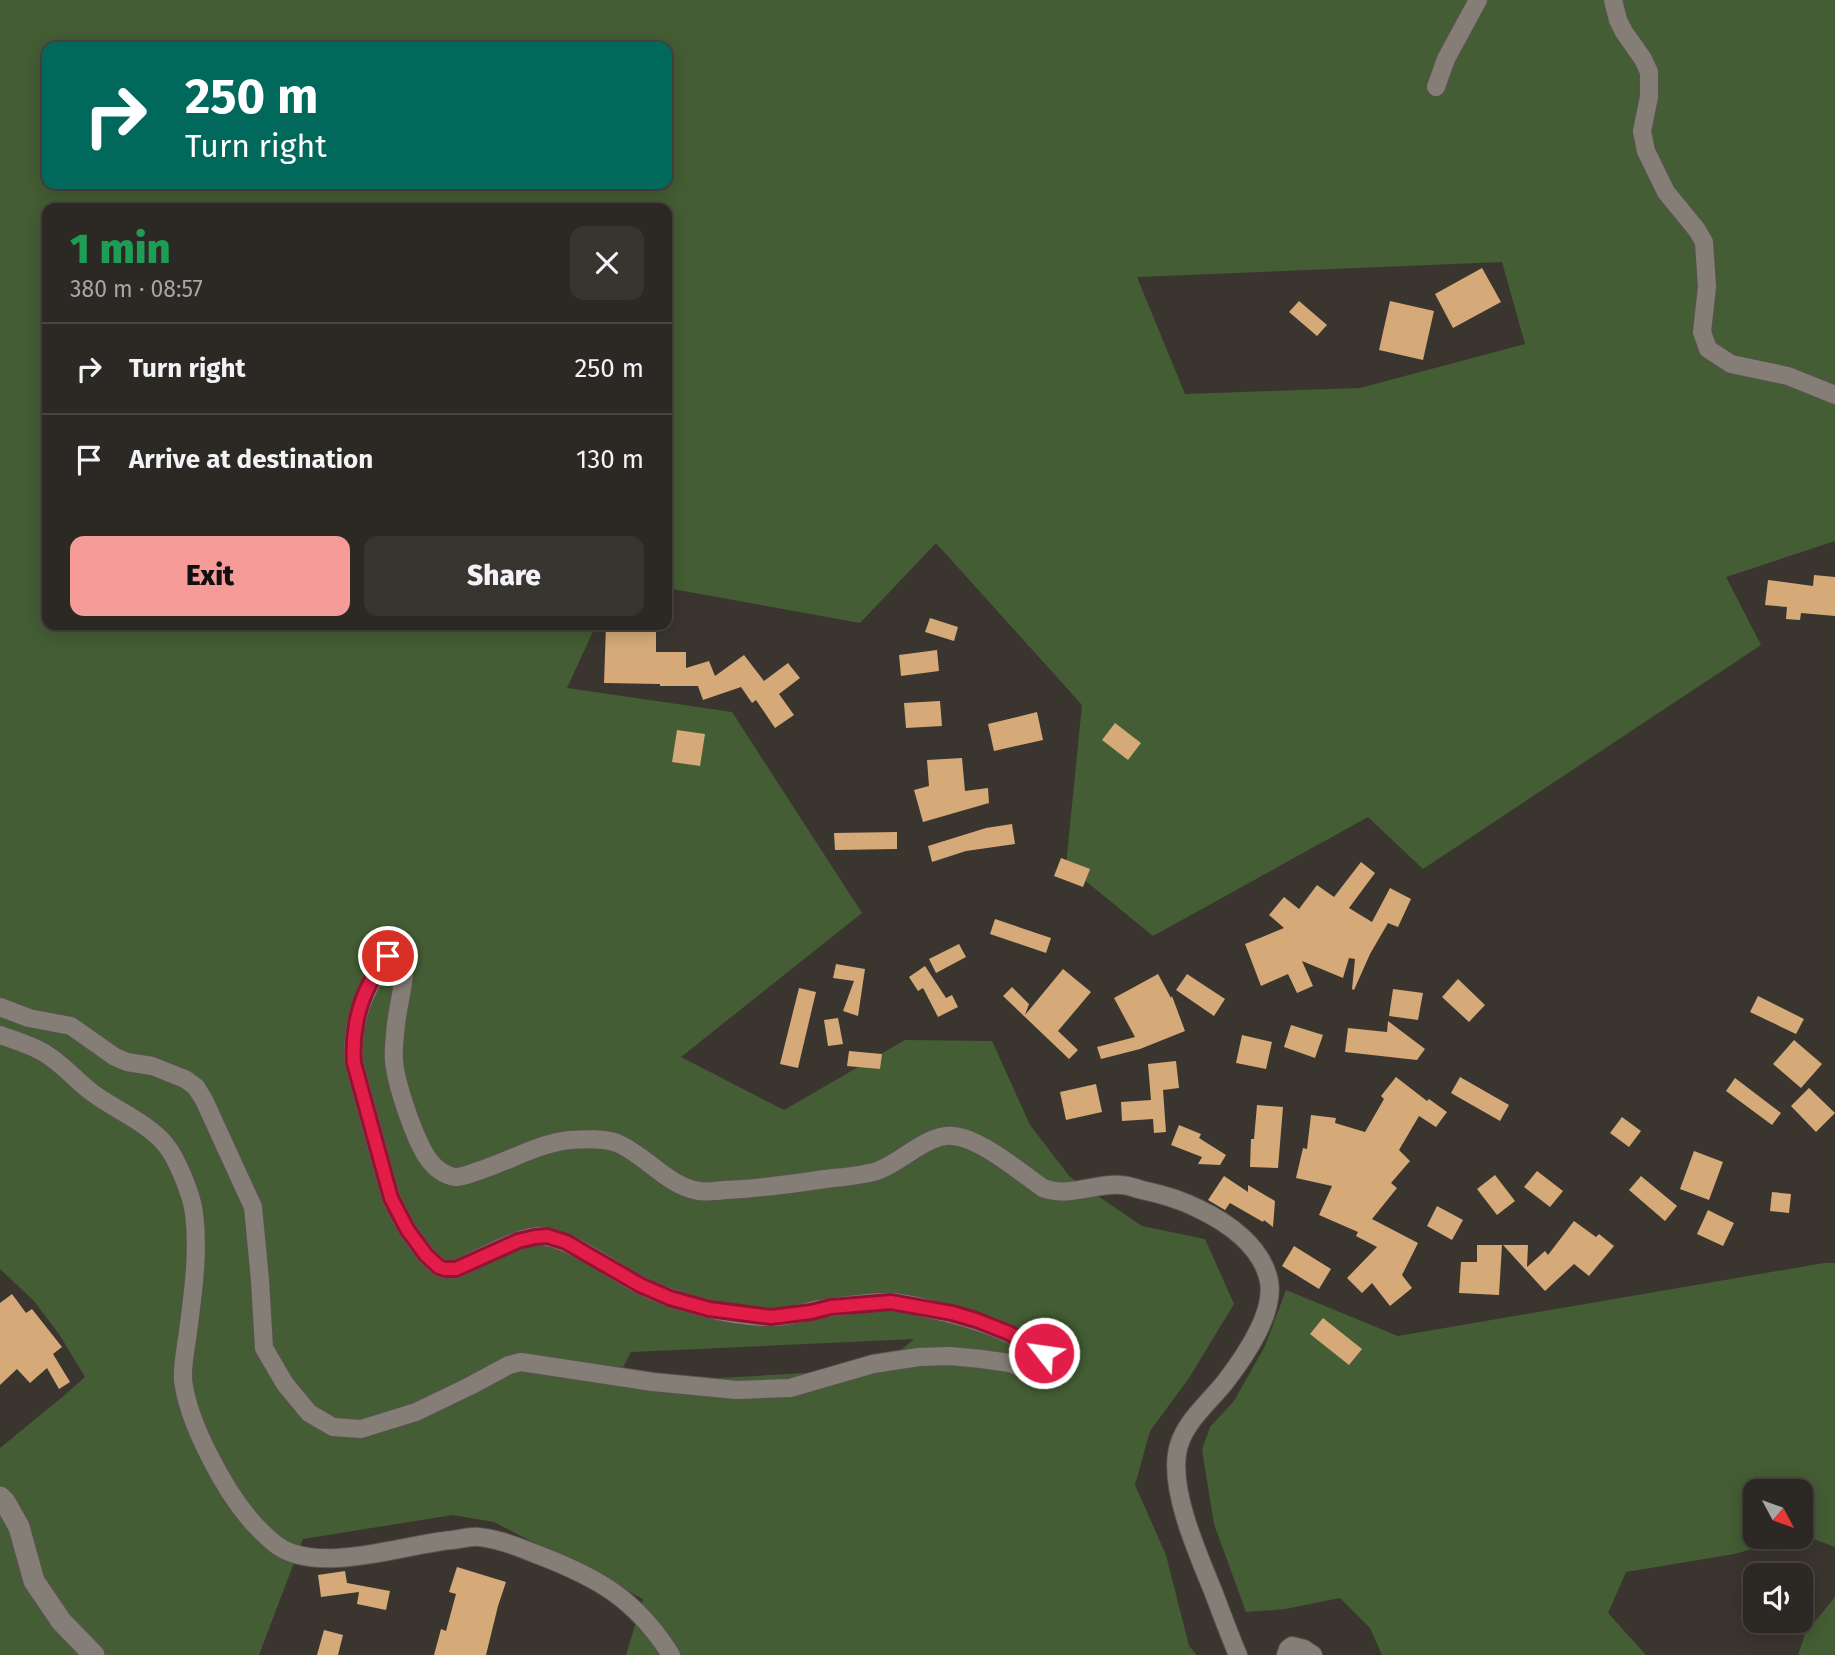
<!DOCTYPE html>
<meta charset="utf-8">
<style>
:root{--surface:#2c2823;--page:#383430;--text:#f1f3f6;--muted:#a6a6a6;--line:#484441;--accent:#f59b98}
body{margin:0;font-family:"Fira Sans",sans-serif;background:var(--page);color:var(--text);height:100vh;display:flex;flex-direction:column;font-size:26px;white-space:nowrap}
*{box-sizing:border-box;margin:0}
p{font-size:23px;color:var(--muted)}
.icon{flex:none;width:38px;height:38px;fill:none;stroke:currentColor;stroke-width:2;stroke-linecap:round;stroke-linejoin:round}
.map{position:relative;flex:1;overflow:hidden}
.details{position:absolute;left:42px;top:203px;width:630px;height:427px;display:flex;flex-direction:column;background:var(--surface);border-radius:14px;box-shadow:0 4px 18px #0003,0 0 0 2px var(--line)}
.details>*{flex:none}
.hud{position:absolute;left:42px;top:42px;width:630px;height:147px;border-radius:14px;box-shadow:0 4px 18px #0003,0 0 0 2px var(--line);background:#00695c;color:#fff;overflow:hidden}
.needle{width:46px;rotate:131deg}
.tools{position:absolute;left:1743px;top:1479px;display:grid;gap:14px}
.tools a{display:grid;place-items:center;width:70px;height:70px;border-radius:14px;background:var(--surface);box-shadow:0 4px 18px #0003,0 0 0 2px var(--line);font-size:35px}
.pin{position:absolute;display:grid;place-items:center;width:60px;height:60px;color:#fff;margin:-30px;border:4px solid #fff;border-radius:50%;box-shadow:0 2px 7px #0007}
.me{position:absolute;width:77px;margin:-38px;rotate:300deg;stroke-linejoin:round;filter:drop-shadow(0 0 5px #0008)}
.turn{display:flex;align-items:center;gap:24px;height:147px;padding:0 28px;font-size:32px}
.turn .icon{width:91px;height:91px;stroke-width:2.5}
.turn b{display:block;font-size:49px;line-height:60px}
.round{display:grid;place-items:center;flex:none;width:74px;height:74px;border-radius:14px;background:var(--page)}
.headline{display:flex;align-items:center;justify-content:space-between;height:119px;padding:0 28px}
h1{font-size:42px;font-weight:800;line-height:52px;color:#1e9e55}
.button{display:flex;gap:14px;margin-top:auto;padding:14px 28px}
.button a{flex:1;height:80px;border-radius:14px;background:var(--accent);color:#111;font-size:28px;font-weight:800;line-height:80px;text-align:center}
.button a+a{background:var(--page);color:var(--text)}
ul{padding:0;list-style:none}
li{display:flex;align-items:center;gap:21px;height:91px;padding:0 28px;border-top:2px solid var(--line)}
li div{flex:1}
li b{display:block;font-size:26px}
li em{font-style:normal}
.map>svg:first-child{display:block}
</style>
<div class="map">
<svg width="1835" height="1655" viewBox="0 0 1835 1655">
<rect width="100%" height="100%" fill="#3b352f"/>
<g fill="#445d34" fill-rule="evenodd">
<path d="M0,0H1835V541L1726,577L1761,645L1423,869L1368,817L1153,936L1066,865L1082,705L936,543L860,623L667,588V208H47V625H596L567,688L732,712L862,913L681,1057L784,1110L905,1040L992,1041L1030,1125L1070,1177L1142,1226L1205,1239L1234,1304L1189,1378L1150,1431L1135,1485L1166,1555L1189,1646L1197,1655H626L643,1599L494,1522L453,1515L303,1539L259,1655H0V1448L66,1394L85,1377L59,1334L33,1300L0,1269ZM47,47H667V184H47ZM1502,262L1525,344L1360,388L1185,394L1137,277ZM914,1339L878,1369L614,1384L631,1352Z"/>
<path d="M1824,1263H1835V1547L1803,1535H1801V1491H1755V1536L1796,1537L1734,1554L1626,1572L1608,1613L1646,1655H1382L1370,1628L1340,1598L1285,1609L1246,1612L1214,1524L1202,1450L1210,1427L1234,1401L1265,1346L1286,1290L1398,1336Z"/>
<path d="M1835,1597V1655H1798L1805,1634Z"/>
</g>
<g fill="#d5aa78">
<path d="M1482,268L1501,302L1453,328L1435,294Z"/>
<path d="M1299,301L1327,325L1317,336L1289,312Z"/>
<path d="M1390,301L1434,311L1423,360L1379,350Z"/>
<path d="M1814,575L1835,577V616L1801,613L1800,620L1786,619L1787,607L1765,605L1768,580L1813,586Z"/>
<path d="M930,618L958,627L954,641L925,632Z"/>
<path d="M606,625H656V652H686V668L709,661L715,676L744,655L764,681L788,663L800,678L779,694L794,715L775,728L756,700L752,703L741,687L703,700L698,686H660V684L604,683Z"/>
<path d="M937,650L939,671L901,676L899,655Z"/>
<path d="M940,701L942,726L906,728L904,703Z"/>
<path d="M1037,712L1043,740L994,751L988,724Z"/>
<path d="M1115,723L1141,743L1128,760L1102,740Z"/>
<path d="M677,730L705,734L700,766L672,762Z"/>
<path d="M962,758L965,791L988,788L989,803L923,822L914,790L929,786L927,760Z"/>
<path d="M1012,824L1015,844L966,851L932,862L928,846L986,828Z"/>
<path d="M897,832V849L835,850L834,833Z"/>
<path d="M1061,858L1090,869L1083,887L1054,876Z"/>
<path d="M1361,862L1375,873L1349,908L1372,922L1390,888L1411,899L1398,927L1388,923L1370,954L1354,990L1352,989L1355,959L1349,958L1343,978L1302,961L1313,986L1297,993L1288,974L1261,986L1245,944L1284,928L1269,915L1284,897L1299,909L1317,885L1334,897Z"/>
<path d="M995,919L1051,938L1046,953L990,934Z"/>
<path d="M959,944L966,957L936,973L929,959Z"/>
<path d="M836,964L865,969L858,1016L843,1011L854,981L833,978Z"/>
<path d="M925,966L946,998L952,995L958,1007L938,1017L923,988L918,991L909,977Z"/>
<path d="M1063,969L1091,992L1058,1031L1078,1050L1069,1059L1003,996L1012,987L1029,1004L1025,1015Z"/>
<path d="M1158,974L1171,998L1172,996L1185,1031L1140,1049L1101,1059L1097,1047L1135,1037L1114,998Z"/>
<path d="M1187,974L1225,999L1214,1016L1176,990Z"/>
<path d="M1458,979L1485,1005L1469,1022L1442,997Z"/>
<path d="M799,988L816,992L798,1068L780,1064Z"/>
<path d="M1393,989L1423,993L1418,1020L1389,1016Z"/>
<path d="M1758,996L1804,1019L1796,1034L1750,1012Z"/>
<path d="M838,1018L843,1044L828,1046L824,1020Z"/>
<path d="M1388,1021L1425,1049L1417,1060L1345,1052L1348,1028L1387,1032Z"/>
<path d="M1291,1025L1323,1035L1315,1058L1284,1047Z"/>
<path d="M1242,1035L1272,1042L1266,1069L1236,1063Z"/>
<path d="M1794,1040L1822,1064L1801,1088L1773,1064Z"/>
<path d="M849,1051L882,1054L880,1069L847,1066Z"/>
<path d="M1176,1061L1179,1088L1163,1090L1166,1132L1154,1133L1153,1119L1122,1121L1121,1102L1151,1100L1148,1064Z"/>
<path d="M1396,1077L1427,1101L1429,1099L1447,1112L1436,1127L1419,1116L1399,1150L1410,1161L1391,1183L1397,1188L1372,1219L1418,1243L1402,1275L1412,1288L1390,1306L1372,1283L1362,1293L1347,1278L1377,1247L1356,1236L1358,1232L1319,1215L1332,1186L1296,1178L1303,1148L1307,1149L1311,1115L1336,1118L1335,1123L1365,1132L1384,1099L1381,1096Z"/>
<path d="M1460,1077L1509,1105L1500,1121L1451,1093Z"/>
<path d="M1735,1078L1781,1113L1772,1125L1726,1091Z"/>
<path d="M1096,1084L1102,1112L1066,1120L1060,1092Z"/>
<path d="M1809,1088L1835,1113L1816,1132L1791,1106Z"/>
<path d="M1257,1105L1283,1107L1278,1168L1250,1167L1251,1139H1254Z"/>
<path d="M1622,1117L1641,1131L1629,1147L1610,1133Z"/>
<path d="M1179,1125L1201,1134L1199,1138L1226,1155L1220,1165L1198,1164L1202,1157L1171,1145Z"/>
<path d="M1694,1151L1723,1162L1709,1200L1680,1189Z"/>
<path d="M1537,1171L1563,1191L1550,1207L1524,1187Z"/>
<path d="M1495,1175L1515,1201L1497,1215L1477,1189Z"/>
<path d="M1224,1176L1248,1192V1185L1275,1201L1273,1227L1264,1220L1263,1222L1230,1203L1225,1210L1208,1200Z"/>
<path d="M1641,1176L1677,1206L1665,1221L1629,1190Z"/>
<path d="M1772,1192L1791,1194L1789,1213L1770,1211Z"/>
<path d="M1437,1206L1463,1220L1452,1240L1427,1226Z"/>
<path d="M1708,1210L1734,1223L1723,1246L1697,1234Z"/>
<path d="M1574,1221L1596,1237L1599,1234L1614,1246L1589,1276L1574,1264L1545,1291L1503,1245H1528L1527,1267L1545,1251L1548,1255Z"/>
<path d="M1477,1245H1502L1499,1295L1459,1293L1461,1262H1477Z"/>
<path d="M1294,1246L1331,1269L1319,1289L1282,1266Z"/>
<path d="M12,1294L26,1313L32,1309L62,1347L53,1354L70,1382L59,1389L47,1368L30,1383L17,1369L0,1385V1303Z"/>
<path d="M1323,1318L1362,1349L1349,1365L1310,1334Z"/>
<path d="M457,1567L506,1582L498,1606L486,1655H434L441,1629L446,1631L456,1594L449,1592Z"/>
<path d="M345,1571L347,1583L390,1591L386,1610L357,1604L359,1592L321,1597L318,1575Z"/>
<path d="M324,1630L343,1635L338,1655H317Z"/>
</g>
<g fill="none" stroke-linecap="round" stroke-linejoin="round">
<g stroke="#58534e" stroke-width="20">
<g id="street">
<path d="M1613,0L1618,20L1624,32L1643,59L1649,72V97L1642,131L1646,151L1666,192L1697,230L1704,242L1707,287L1702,332L1708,349L1731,364L1788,376L1835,395"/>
<path d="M1436,87L1446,59L1478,0"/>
<path d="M401,941C409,972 400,993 396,1024C395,1036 393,1049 394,1061C396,1084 415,1141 429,1160C435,1168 444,1175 455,1177C462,1177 469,1174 475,1172C506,1163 538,1143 570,1140C585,1139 603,1138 617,1143C646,1155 667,1186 699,1191C707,1192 717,1191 725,1190C759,1189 792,1184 825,1179C842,1177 861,1176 877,1171C901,1163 928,1133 953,1136C980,1138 1020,1172 1043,1188C1069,1198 1095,1183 1121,1185C1128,1185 1135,1188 1142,1190C1161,1194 1179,1199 1197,1208C1227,1222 1262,1246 1269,1281C1275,1313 1245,1356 1226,1381C1209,1403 1181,1424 1177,1454C1171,1494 1198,1554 1213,1591C1221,1612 1229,1634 1238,1655"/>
<path d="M0,1007L29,1018L71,1026L115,1057L127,1062L152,1066L185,1079L196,1087L204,1100L253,1207L260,1280L264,1348L285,1384L309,1413L333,1427L361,1429L416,1412L470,1386L509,1365L521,1362L653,1382L737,1390L790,1388L873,1364L919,1357L950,1356L981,1359L1010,1363L1035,1373L1046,1370C1053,1356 1039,1349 1028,1343C996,1326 964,1316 929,1309C917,1306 904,1303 892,1302C874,1301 852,1305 834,1307C813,1309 793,1317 771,1317C733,1318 673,1302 638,1284C613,1271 567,1236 539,1236C517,1237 477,1260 456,1269H445L439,1267L426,1255L407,1229L391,1198L354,1063C350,1014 370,977 401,941"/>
<path d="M0,1035C16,1041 35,1046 49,1056C64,1066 76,1080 90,1091C113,1109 147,1122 165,1144C177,1158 192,1196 194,1213C199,1252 193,1293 188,1332C186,1347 182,1365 183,1380C188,1423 225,1492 254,1524C261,1531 269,1540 278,1546C320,1575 405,1544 452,1540C461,1539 471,1536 479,1537C499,1539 518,1547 536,1554C597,1577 636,1599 671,1655"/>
<path d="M1286,1655L1288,1649L1292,1646L1304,1649L1313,1655"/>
</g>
</g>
<g stroke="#58534e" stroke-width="24">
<path id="secondary" d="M0,1497L5,1502L19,1527L34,1581L61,1621L94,1655"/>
</g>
<use href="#street" stroke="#847e77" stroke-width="18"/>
<use href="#secondary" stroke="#847e77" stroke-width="21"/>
</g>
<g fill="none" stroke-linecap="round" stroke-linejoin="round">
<g stroke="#92132f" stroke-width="18">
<path id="route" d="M388,956C382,965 374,975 369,985C357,1008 352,1037 354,1063L391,1198L407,1229L426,1255L439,1267L445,1269H456L518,1241L535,1237L547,1236L566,1242L640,1285L670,1298L709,1309L771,1317L811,1312L831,1307L891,1302L952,1313L976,1320L1009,1333L1044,1353"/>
</g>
<use href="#route" stroke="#e11d48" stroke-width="12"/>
</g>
</svg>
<div class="tools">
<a><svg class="needle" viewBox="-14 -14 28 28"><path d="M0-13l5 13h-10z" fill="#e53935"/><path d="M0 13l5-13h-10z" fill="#a6a6a6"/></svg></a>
<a><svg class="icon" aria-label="sound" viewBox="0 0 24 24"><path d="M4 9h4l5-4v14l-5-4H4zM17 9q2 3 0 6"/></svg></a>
</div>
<div class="pin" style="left:388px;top:956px;background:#d93025"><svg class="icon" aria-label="arrive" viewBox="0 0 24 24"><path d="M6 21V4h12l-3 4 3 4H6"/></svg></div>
<svg class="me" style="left:1044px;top:1353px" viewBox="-20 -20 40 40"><circle r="17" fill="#e11d48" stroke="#fff" stroke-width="3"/><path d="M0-11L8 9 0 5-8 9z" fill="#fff"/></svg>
<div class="hud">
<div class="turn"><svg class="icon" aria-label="right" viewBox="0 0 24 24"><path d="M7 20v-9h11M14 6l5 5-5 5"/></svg><div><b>250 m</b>Turn right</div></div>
</div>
<section class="details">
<div class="headline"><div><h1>1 min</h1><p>380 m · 08:57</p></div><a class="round"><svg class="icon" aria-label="close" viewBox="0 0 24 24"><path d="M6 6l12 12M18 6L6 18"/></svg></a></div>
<ul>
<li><svg class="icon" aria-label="right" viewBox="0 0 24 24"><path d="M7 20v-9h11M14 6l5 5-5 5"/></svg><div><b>Turn right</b></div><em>250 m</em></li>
<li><svg class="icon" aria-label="arrive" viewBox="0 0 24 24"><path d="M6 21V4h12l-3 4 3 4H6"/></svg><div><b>Arrive at destination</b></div><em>130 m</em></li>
</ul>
<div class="button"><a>Exit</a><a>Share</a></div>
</section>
</div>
